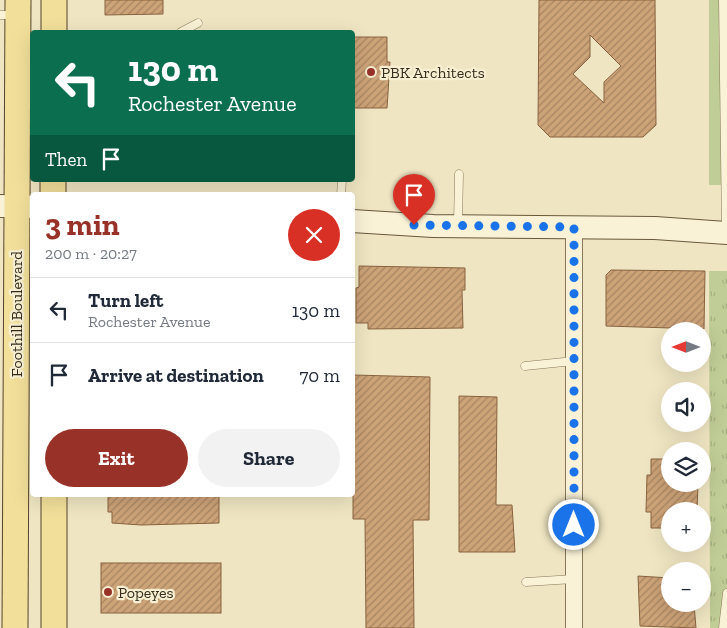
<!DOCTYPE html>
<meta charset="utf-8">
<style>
:root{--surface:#fff;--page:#f2f2f3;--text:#1f2937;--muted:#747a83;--line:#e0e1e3;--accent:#983228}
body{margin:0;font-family:"Zilla Slab",serif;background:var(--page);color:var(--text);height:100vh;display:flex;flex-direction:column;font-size:19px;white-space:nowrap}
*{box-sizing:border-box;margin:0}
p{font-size:16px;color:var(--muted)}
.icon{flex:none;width:28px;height:28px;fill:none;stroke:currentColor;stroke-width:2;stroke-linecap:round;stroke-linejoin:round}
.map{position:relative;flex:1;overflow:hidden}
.panel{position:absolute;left:30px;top:192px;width:325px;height:305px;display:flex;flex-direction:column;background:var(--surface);border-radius:5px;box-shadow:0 5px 20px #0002}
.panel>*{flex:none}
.banner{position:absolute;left:30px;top:30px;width:325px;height:152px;border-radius:5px;box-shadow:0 5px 20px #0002;background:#0b6e4f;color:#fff;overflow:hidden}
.needle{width:32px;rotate:270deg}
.tools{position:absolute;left:661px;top:322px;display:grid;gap:10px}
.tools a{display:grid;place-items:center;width:50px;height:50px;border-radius:50%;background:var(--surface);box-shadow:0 5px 20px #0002;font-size:25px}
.pin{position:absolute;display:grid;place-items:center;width:42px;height:42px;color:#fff;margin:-51px -21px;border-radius:50% 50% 50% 0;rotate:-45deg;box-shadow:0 0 5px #0007}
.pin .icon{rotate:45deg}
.me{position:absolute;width:55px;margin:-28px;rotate:0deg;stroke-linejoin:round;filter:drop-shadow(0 0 4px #0008)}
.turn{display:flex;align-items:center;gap:18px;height:105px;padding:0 15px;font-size:22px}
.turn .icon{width:65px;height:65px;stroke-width:2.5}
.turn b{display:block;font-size:35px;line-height:42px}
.then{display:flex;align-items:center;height:48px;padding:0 15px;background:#0003;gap:10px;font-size:19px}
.round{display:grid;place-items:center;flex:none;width:52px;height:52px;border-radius:26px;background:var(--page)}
.summary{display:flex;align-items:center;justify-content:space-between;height:85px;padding:0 15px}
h1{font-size:30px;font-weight:800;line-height:38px;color:var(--accent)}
.primary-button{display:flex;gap:10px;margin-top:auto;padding:10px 15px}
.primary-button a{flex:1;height:58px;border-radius:30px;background:var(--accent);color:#fff;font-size:20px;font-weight:800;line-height:58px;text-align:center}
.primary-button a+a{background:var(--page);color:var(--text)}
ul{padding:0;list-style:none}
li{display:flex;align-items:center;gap:15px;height:65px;padding:0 15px;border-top:1px solid var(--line)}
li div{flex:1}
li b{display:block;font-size:19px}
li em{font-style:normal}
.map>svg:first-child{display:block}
</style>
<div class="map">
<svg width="727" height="628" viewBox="0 0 727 628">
<defs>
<pattern id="park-tufts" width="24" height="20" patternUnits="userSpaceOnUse" patternTransform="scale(1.25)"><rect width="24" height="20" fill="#c1cd96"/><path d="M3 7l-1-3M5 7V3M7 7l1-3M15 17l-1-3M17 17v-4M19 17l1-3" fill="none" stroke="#a7b081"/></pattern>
<pattern id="building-hatch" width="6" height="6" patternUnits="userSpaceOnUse" patternTransform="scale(1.25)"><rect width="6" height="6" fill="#cda378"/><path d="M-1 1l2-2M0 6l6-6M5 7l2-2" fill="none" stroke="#a78562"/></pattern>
</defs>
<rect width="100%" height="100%" fill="#efe5c2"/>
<rect fill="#c1cd96" x="709" y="0" width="18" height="185"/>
<path fill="url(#park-tufts)" d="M709,271H727V628H710Z"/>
<g fill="url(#building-hatch)" stroke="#88623f" fill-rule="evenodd">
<path d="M105,0H163V14L105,15Z"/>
<path d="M539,0H655L656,125L643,137H550L538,125ZM590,35L621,66L604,82V103L573,74L590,57Z"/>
<path d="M352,37H387V62H390L387,108H352Z"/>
<path d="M359,266L465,268V290H462L463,328L368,329V323H356V288L359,287Z"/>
<path d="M611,270L705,271L704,329L606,326V275Z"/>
<path d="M353,375L430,377L429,520H413L414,628H366L365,519H353Z"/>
<path d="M459,396L497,397L496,505H512L515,552H459Z"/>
<path d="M651,459H670V484H698L697,511H670V528H651V512H646L647,475H651Z"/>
<path d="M108,495H219V523L141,525L112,523V512H108Z"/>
<rect x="101" y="563" width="120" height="50"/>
<path d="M638,576L670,578V604H694L696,628L640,626Z"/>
</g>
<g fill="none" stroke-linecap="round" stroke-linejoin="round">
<g stroke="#897759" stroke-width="9">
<g id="service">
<path d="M723,0L726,231"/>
<path d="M0,15H16"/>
<path d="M181,32L198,23"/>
<path d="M341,195L342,180"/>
<path d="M458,224L459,174"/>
<path d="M525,366L574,361"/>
<path d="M526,582L574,579"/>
<path d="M723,628L727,593"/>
</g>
</g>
<g stroke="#897759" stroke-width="18">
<path id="minor" d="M574,628V227"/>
</g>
<g stroke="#6a583c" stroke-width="24">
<g id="secondary">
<path d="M0,206L32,207"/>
<path d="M352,221L433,226L655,228L727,233"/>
</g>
</g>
<g stroke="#56442d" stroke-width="27">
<g id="primary">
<path d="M54,32V0"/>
<path d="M53,195V180"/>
<path d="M54,495V628"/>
<path d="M15,628L18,0"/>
</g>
</g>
<use href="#service" stroke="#f9f2d6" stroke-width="8"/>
<use href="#minor" stroke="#f9f2d6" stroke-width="16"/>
<use href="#secondary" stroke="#f9f2d6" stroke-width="22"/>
<use href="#primary" stroke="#f2df9a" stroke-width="25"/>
</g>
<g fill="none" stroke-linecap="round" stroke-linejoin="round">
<path stroke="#1a73e8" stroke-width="9" stroke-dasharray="0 16.2" d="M414,225L574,227V525"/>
</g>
<g fill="#983228" stroke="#f6efd2" stroke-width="2">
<circle cx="371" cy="72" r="5"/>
<circle cx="108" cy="592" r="5"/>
</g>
<g text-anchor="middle" stroke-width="4.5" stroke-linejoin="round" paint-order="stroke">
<g font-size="16" fill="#382d1e" stroke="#f6efd2" text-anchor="start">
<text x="381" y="78">PBK Architects</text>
<text x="118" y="598">Popeyes</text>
</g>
<g font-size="16" fill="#382d1e" stroke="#f6efd2">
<text transform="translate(16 314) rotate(-90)" y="6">Foothill Boulevard</text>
</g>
</g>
</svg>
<div class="tools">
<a><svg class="needle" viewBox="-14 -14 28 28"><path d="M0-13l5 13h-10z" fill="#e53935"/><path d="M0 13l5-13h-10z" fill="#747a83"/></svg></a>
<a><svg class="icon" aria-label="sound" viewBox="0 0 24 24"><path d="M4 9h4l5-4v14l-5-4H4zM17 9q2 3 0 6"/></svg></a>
<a><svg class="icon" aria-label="layers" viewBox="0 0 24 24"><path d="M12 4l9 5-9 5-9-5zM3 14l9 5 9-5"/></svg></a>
<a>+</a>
<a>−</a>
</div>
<div class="pin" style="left:414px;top:225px;background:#d93025"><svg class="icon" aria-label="arrive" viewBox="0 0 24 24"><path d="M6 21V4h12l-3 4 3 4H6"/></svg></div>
<svg class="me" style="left:574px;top:525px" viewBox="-20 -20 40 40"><circle r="17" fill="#1a73e8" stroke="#fff" stroke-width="3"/><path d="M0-11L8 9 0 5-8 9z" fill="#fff"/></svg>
<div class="banner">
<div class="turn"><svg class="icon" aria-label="left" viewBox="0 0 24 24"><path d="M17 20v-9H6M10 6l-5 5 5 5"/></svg><div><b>130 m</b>Rochester Avenue</div></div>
<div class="then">Then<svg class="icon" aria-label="arrive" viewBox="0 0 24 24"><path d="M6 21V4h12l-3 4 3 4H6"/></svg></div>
</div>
<section class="panel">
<div class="summary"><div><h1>3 min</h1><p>200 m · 20:27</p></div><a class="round" style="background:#d93025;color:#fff"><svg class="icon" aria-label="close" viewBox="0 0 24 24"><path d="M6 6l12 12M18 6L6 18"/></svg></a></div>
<ul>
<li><svg class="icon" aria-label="left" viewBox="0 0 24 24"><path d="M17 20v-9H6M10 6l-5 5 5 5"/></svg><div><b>Turn left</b><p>Rochester Avenue</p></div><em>130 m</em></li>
<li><svg class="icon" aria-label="arrive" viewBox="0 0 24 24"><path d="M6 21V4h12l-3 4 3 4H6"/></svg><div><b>Arrive at destination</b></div><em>70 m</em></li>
</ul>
<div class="primary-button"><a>Exit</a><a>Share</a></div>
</section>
</div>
